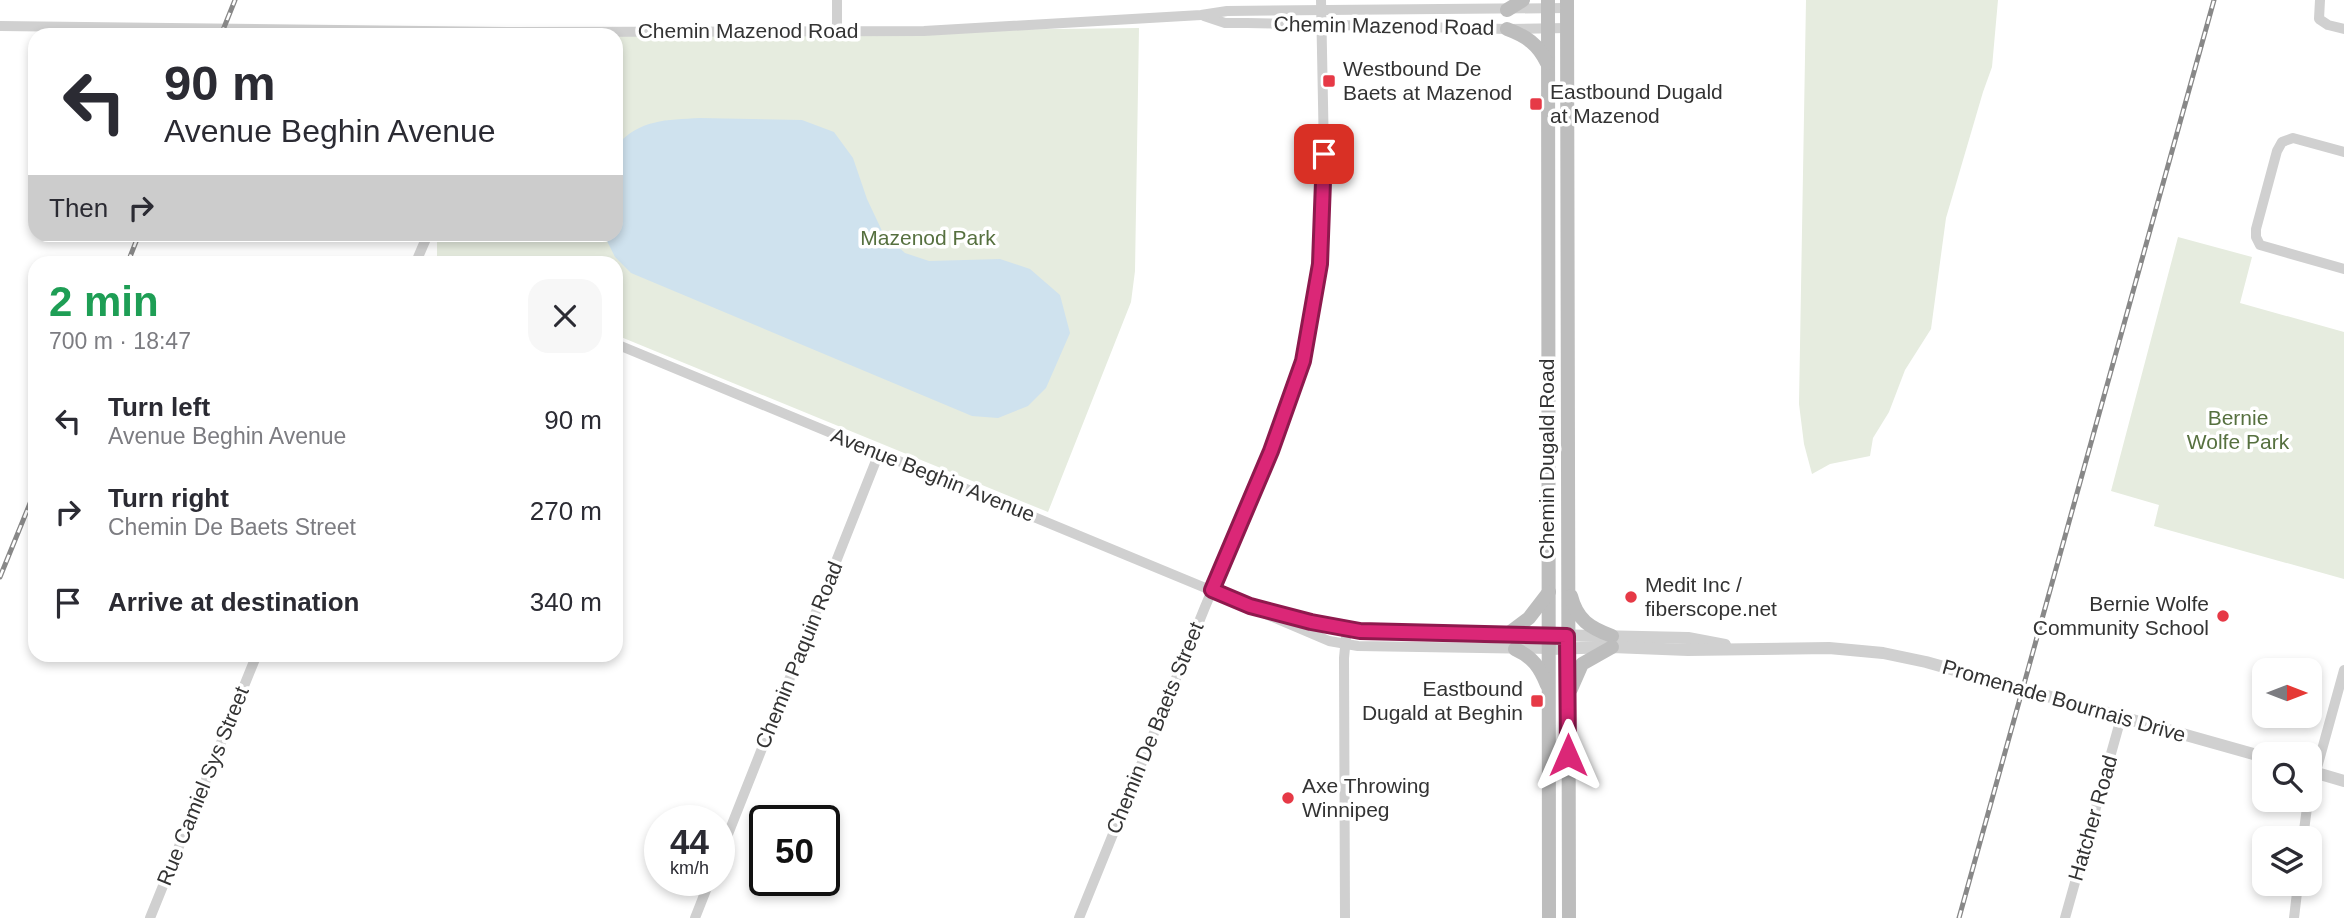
<!DOCTYPE html>
<meta charset="utf-8">
<style>
:root{--surface:#fff;--page:#f7f7f7;--text:#2b2b33;--muted:#7c7c81}
body{margin:0;font-family:Arial,sans-serif;background:var(--page);color:var(--text);height:100vh;display:flex;flex-direction:column;font-size:26px;white-space:nowrap}
*{box-sizing:border-box;margin:0}
p{font-size:23px;color:var(--muted)}
.icon{flex:none;width:38px;height:38px;fill:none;stroke:currentColor;stroke-width:2;stroke-linecap:round;stroke-linejoin:round}
.map{position:relative;flex:1;overflow:hidden}
.drawer{position:absolute;left:28px;top:256px;width:595px;height:406px;display:flex;flex-direction:column;background:var(--surface);border-radius:21px;box-shadow:0 4px 10px #0003}
.drawer>*{flex:none}
.top-card{position:absolute;left:28px;top:28px;width:595px;height:214px;border-radius:21px;box-shadow:0 4px 10px #0003;background:#fff;color:var(--text);overflow:hidden}
.needle{width:46px;rotate:90deg}
.fabs{position:absolute;left:2252px;top:658px;display:grid;gap:14px}
.fabs a{display:grid;place-items:center;width:70px;height:70px;border-radius:14px;background:var(--surface);box-shadow:0 4px 10px #0003;font-size:35px}
.speed{position:absolute;left:644px;top:805px;display:flex;gap:14px;font-size:35px;font-weight:700;text-align:center}
.speed>*{display:grid;place-content:center;width:91px;height:91px;border-radius:50%;background:var(--surface);box-shadow:0 4px 10px #0003;line-height:1}
.speed small{font-size:18px;font-weight:400}
.speed .limit{border:4px solid #111;border-radius:10px;background:#fff;color:#111}
.pin{position:absolute;display:grid;place-items:center;width:60px;height:60px;color:#fff;margin:-30px;border-radius:14px;box-shadow:0 4px 10px #0006}
.me{position:absolute;width:77px;margin:-38px;rotate:0deg;stroke-linejoin:round;filter:drop-shadow(0 0 5px #0008)}
.turn{display:flex;align-items:center;gap:24px;height:147px;padding:0 21px;font-size:32px}
.turn .icon{width:91px;height:91px;stroke-width:2.5}
.turn b{display:block;font-size:49px;line-height:60px}
.then{display:flex;align-items:center;height:66px;padding:0 21px;background:#0003;gap:14px;font-size:26px}
.round{display:grid;place-items:center;flex:none;width:74px;height:74px;border-radius:21px;background:var(--page)}
.head{display:flex;align-items:center;justify-content:space-between;height:119px;padding:0 21px}
h1{font-size:42px;font-weight:600;line-height:52px;color:#1e9e55}
ul{padding:0;list-style:none}
li{display:flex;align-items:center;gap:21px;height:91px;padding:0 21px}
li div{flex:1}
li b{display:block;font-size:26px}
li em{font-style:normal}
.map>svg:first-child{display:block}
</style>
<div class="map">
<svg width="2344" height="918" viewBox="0 0 2344 918">
<rect width="100%" height="100%" fill="#fff"/>
<g fill="#e6ecdf">
<path d="M1806,0H1998L1992,67L1983,92L1946,218L1931,329L1905,370L1889,412L1873,438L1870,456L1830,464L1812,474L1804,444L1799,404Z"/>
<path d="M1139,28L1135,271L1131,302L1048,512L616,335V262H441L437,258V235L616,234V35H576Z"/>
<path d="M2178,237L2252,257L2240,303L2344,332V579L2154,526L2159,505L2111,491Z"/>
</g>
<path fill="#cfe2ee" d="M700,118L802,120L834,132L853,158L867,199L883,233L905,253L929,261L1000,259L1030,269L1060,295L1070,333L1046,388L1028,406L998,418L972,416L631,273L615,257L604,235L616,234V146C640,119 666,120 700,118Z"/>
<g fill="none" stroke-linecap="round" stroke-linejoin="round">
<g stroke="#d0d0d0" stroke-width="10">
<path d="M2320,0L2319,19L2328,25L2344,29"/>
<path d="M1204,16L1225,23H1247L1507,29L1567,28"/>
<path d="M0,26L508,32L924,31L1201,15L1227,11L1567,8"/>
<path d="M837,31V0"/>
<path d="M2344,152L2293,138L2282,142L2277,151L2256,229V237L2260,245L2344,269"/>
<path d="M416,262L428,234"/>
<path d="M616,344L1249,606L1311,622L1360,631L1550,635"/>
<path d="M1261,612L1329,641L1358,646L1550,649"/>
<path d="M2310,793L2344,670"/>
<path d="M2303,838L2308,800"/>
<path d="M719,857L879,453"/>
<path d="M150,918L257,654"/>
<path d="M695,918L710,880"/>
<path d="M1079,918L1205,607L1271,451L1303,361L1320,264L1323,212L1324,154L1321,0"/>
<path d="M1345,918L1344,658L1346,637"/>
<path d="M2065,918L2121,718"/>
<path d="M2294,918L2298,884"/>
</g>
<g stroke="#d0d0d0" stroke-width="12">
<path d="M1550,635L1688,638L1725,645"/>
<path d="M1550,649L1612,647L1688,650L1829,648L1883,653L1926,662L2264,757"/>
<path d="M2310,771L2344,781"/>
</g>
<g stroke="#bdbdbd" stroke-width="14">
<path d="M1548,0L1549,918"/>
<path d="M1567,0L1569,918"/>
<path d="M1507,10L1523,0"/>
<path d="M1507,29C1526,36 1538,44 1547,63"/>
<path d="M1571,596C1577,620 1590,628 1612,636"/>
<path d="M1509,633L1529,618L1549,592"/>
<path d="M1515,649C1533,657 1540,668 1547,685"/>
<path d="M1571,689L1582,664L1612,647"/>
</g>
<g stroke="#888" stroke-width="5">
<g id="rail">
<path d="M221,35L235,0"/>
<path d="M128,262L139,234"/>
<path d="M0,577L35,491"/>
<path d="M1959,918L2214,0"/>
</g>
</g>
<use href="#rail" stroke="#fff" stroke-width="2.5" stroke-dasharray="8" stroke-linecap="butt"/>
</g>
<g fill="none" stroke-linecap="round" stroke-linejoin="round">
<g stroke="#8e194d" stroke-width="18">
<path id="route" d="M1324,154L1320,264L1303,361L1271,451L1212,590L1250,606L1311,622L1360,631L1567,636L1568,755"/>
</g>
<use href="#route" stroke="#db2777" stroke-width="12"/>
</g>
<g fill="#e63946" stroke="#fff" stroke-width="2.5">
<rect x="1322" y="74" width="14" height="14" rx="3.5"/>
<rect x="1529" y="97" width="14" height="14" rx="3.5"/>
<circle cx="1631" cy="597" r="7"/>
<circle cx="2223" cy="616" r="7"/>
<rect x="1530" y="694" width="14" height="14" rx="3.5"/>
<circle cx="1288" cy="798" r="7"/>
</g>
<g text-anchor="middle" stroke-width="7" stroke-linejoin="round" paint-order="stroke">
<g font-size="21" fill="#333" stroke="#fff">
<text transform="translate(1384 26) rotate(1)" y="7">Chemin Mazenod Road</text>
<text x="748" y="38">Chemin Mazenod Road</text>
<text transform="translate(1547 459) rotate(-90)" y="7">Chemin Dugald Road</text>
<text transform="translate(933 475) rotate(22)" y="7">Avenue Beghin Avenue</text>
<text transform="translate(799 655) rotate(-68)" y="7">Chemin Paquin Road</text>
<text transform="translate(2064 701) rotate(16)" y="7">Promenade Bournais Drive</text>
<text transform="translate(1155 728) rotate(-68)" y="7">Chemin De Baets Street</text>
<text transform="translate(203 786) rotate(-68)" y="7">Rue Camiel Sys Street</text>
<text transform="translate(2093 818) rotate(-74)" y="7">Hatcher Road</text>
</g>
<g font-size="21" fill="#333" stroke="#fff" text-anchor="start">
<text x="1343" y="76">Westbound De<tspan x="1343" dy="24">Baets at Mazenod</tspan></text>
<text x="1550" y="99">Eastbound Dugald<tspan x="1550" dy="24">at Mazenod</tspan></text>
<text x="1645" y="592">Medit Inc /<tspan x="1645" dy="24">fiberscope.net</tspan></text>
<text x="2209" y="611" text-anchor="end">Bernie Wolfe<tspan x="2209" dy="24">Community School</tspan></text>
<text x="1523" y="696" text-anchor="end">Eastbound<tspan x="1523" dy="24">Dugald at Beghin</tspan></text>
<text x="1302" y="793">Axe Throwing<tspan x="1302" dy="24">Winnipeg</tspan></text>
</g>
<g font-size="21" fill="#56703f" stroke="#fff">
<text x="928" y="245">Mazenod Park</text>
<text x="2238" y="425">Bernie<tspan x="2238" dy="24">Wolfe Park</tspan></text>
</g>
</g>
</svg>
<div class="fabs">
<a><svg class="needle" viewBox="-14 -14 28 28"><path d="M0-13l5 13h-10z" fill="#e53935"/><path d="M0 13l5-13h-10z" fill="#7c7c81"/></svg></a>
<a><svg class="icon" aria-label="search" viewBox="0 0 24 24"><circle cx="10" cy="10" r="6"/><path d="M15 15l6 6"/></svg></a>
<a><svg class="icon" aria-label="layers" viewBox="0 0 24 24"><path d="M12 4l9 5-9 5-9-5zM3 14l9 5 9-5"/></svg></a>
</div>
<div class="speed"><div>44<small>km/h</small></div><div class="limit">50</div></div>
<div class="pin" style="left:1324px;top:154px;background:#d93025"><svg class="icon" aria-label="arrive" viewBox="0 0 24 24"><path d="M6 21V4h12l-3 4 3 4H6"/></svg></div>
<svg class="me" style="left:1568px;top:755px" viewBox="-20 -20 40 40"><path d="M0-17L14 15 0 8-14 15z" fill="#db2777" stroke="#fff" stroke-width="4"/></svg>
<div class="top-card">
<div class="turn"><svg class="icon" aria-label="left" viewBox="0 0 24 24"><path d="M17 20v-9H6M10 6l-5 5 5 5"/></svg><div><b>90 m</b>Avenue Beghin Avenue</div></div>
<div class="then">Then<svg class="icon" aria-label="right" viewBox="0 0 24 24"><path d="M7 20v-9h11M14 6l5 5-5 5"/></svg></div>
</div>
<section class="drawer">
<div class="head"><div><h1>2 min</h1><p>700 m · 18:47</p></div><a class="round"><svg class="icon" aria-label="close" viewBox="0 0 24 24"><path d="M6 6l12 12M18 6L6 18"/></svg></a></div>
<ul>
<li><svg class="icon" aria-label="left" viewBox="0 0 24 24"><path d="M17 20v-9H6M10 6l-5 5 5 5"/></svg><div><b>Turn left</b><p>Avenue Beghin Avenue</p></div><em>90 m</em></li>
<li><svg class="icon" aria-label="right" viewBox="0 0 24 24"><path d="M7 20v-9h11M14 6l5 5-5 5"/></svg><div><b>Turn right</b><p>Chemin De Baets Street</p></div><em>270 m</em></li>
<li><svg class="icon" aria-label="arrive" viewBox="0 0 24 24"><path d="M6 21V4h12l-3 4 3 4H6"/></svg><div><b>Arrive at destination</b></div><em>340 m</em></li>
</ul>
</section>
</div>
